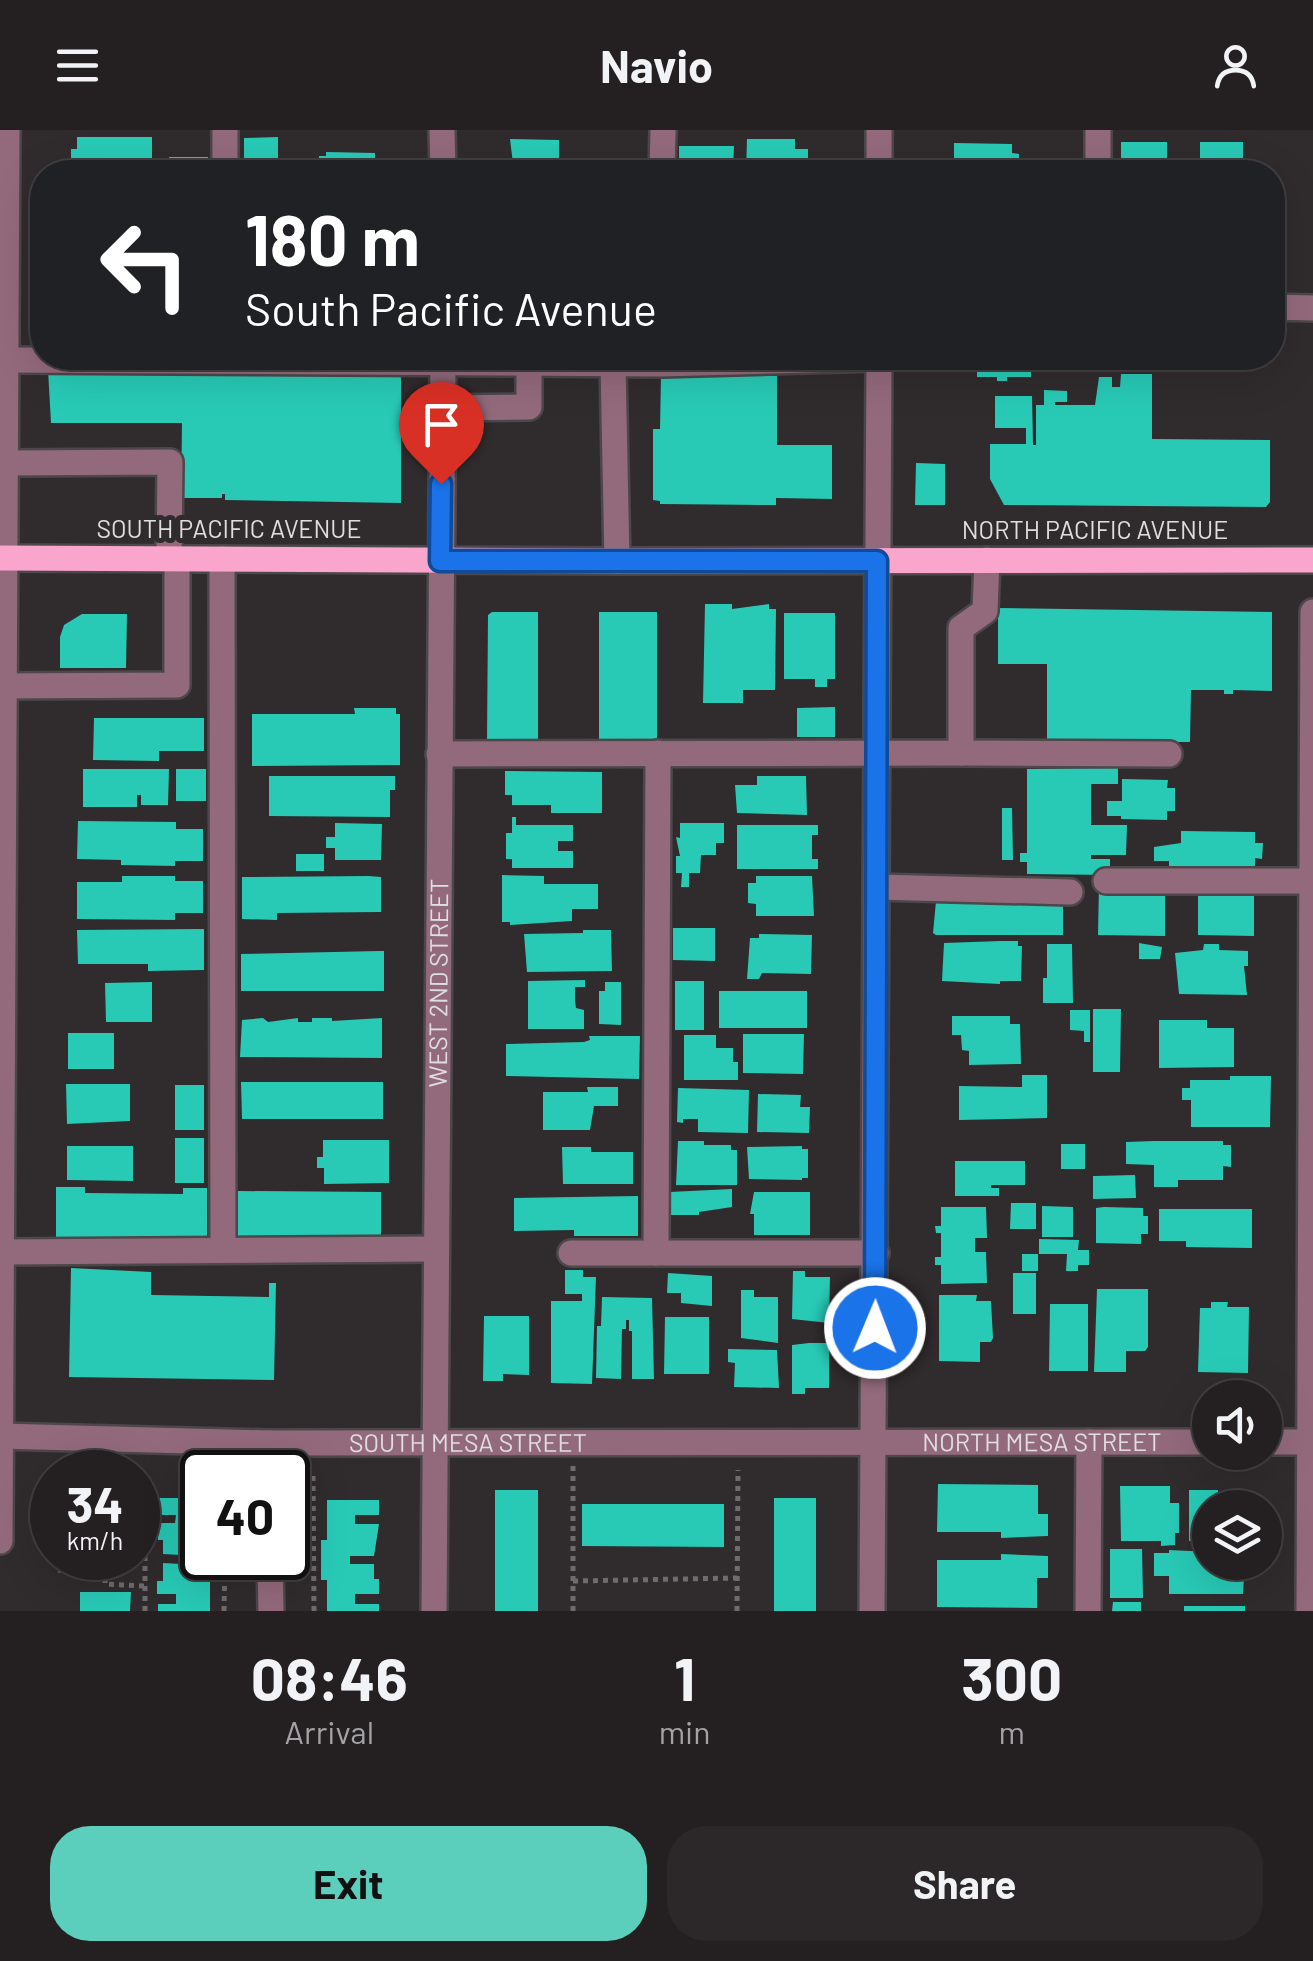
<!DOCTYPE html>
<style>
:root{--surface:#242022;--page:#2c282a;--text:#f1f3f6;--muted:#a3a3a5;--line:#413e40;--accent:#5bcebc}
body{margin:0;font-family:Barlow,sans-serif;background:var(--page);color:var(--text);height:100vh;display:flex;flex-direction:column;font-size:38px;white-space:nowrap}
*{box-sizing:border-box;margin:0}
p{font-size:32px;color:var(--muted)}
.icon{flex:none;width:55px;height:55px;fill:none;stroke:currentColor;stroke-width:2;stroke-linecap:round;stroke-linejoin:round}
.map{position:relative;height:1481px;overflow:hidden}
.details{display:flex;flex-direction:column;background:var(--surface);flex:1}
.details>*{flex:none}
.banner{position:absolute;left:30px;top:30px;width:1255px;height:210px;border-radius:40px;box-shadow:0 10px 40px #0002,0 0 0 2px var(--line);background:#202124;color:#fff;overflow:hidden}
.controls{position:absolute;left:1192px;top:1250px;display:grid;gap:20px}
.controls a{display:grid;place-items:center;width:90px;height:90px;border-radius:50%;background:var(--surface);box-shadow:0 10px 40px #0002,0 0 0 2px var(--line);font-size:50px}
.speed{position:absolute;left:30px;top:1320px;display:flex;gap:20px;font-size:50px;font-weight:700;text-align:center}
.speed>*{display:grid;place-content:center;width:130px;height:130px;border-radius:50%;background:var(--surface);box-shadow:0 10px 40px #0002,0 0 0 2px var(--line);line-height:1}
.speed small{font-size:25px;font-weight:400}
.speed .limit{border:5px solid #111;border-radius:15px;background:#fff;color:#111}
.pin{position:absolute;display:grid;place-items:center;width:85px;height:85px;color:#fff;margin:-102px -42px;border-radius:50% 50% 50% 0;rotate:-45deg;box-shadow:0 0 10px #0007}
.pin .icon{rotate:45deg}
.me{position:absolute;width:110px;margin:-55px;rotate:1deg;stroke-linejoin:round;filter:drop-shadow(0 0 8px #0008)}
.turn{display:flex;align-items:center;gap:35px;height:210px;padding:0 50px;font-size:45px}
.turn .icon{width:130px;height:130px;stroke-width:2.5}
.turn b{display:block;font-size:70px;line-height:85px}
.eta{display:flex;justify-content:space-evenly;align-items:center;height:170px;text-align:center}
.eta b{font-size:60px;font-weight:700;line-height:70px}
.action{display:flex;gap:20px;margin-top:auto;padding:20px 50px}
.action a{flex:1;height:115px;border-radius:40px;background:var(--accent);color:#111;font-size:40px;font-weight:700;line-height:115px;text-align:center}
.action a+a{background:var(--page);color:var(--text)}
header{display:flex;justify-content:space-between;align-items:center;height:130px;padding:0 50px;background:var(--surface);font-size:45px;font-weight:700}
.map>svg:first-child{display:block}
</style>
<header><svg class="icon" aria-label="menu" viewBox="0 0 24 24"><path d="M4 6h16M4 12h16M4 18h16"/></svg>Navio<svg class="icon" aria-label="person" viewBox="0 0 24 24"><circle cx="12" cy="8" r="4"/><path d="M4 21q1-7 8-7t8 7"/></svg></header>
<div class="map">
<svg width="1313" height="1481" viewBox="0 0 1313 1481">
<rect width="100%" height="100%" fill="#302b2d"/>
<g fill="#28cab6">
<path d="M77,7H152V42H77V33H71V19H77Z"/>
<path d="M278,7V42H244V8Z"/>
<path d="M510,9L559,10V35H565V42H514Z"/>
<path d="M747,9H795V19H808V42H746Z"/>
<rect x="1121" y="12" width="46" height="30"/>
<path d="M1200,12H1243V36H1246V42H1200Z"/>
<path d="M954,13L1012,14V23L1019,24V42H954Z"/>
<path d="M679,16H734L733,42H679Z"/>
<path d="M326,22L375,23V42H319V26H326Z"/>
<path d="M169,27H208V42H170Z"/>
<path d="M977,228H1031V247H1007V251H997V247H977Z"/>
<rect x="1114" y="228" width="46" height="12"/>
<rect x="1175" y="228" width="65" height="4"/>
<path d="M48,240L401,241V373L225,370V364H222V368H181L182,293H51Z"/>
<path d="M1121,244H1152V309L1270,310V372L1266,377L1004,375L990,349V314H1026V298H995V266H1032L1033,315H1036V275H1044V260L1067,261V272H1055V275H1095L1099,247H1112V257H1120Z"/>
<path d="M661,245L777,246V315H832V369L776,368V375L660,374V371L653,370V299H660Z"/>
<path d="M916,333L945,334V375H915Z"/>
<path d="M705,474H732V479L769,474V479H776L775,560H743V573H703Z"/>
<path d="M998,478L1272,482V561L1233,560V564H1224V560H1191L1190,612H1047V534H998Z"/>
<path d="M492,482H538V610L487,611L488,485Z"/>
<path d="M599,482H657V611L599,612Z"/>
<path d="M784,483H835V549H827V557H815V549H784Z"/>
<path d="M82,484H127L126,538H60V507L64,495Z"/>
<path d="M835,577V607H797V578Z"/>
<path d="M354,578H396V584H400V635L252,636V584H355Z"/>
<path d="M94,588H204V621H159V631L93,630Z"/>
<path d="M1118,638V654H1091V695H1127L1126,725H1091V729H1110V745L1027,744V732H1020V723H1027V639Z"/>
<path d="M83,639H169L168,675H141V665H137V677H83Z"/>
<rect x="176" y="639" width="30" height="32"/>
<path d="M505,641L602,642V683H551V675H512V665H505Z"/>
<path d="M269,646H395V660H390V687L269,686Z"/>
<path d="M757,646H806L807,685L737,683L735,655H757Z"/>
<path d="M1122,649L1168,650L1167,658H1175V681H1167V690L1121,689V686H1107V671H1122Z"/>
<path d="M1002,678H1012L1013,730H1002Z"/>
<path d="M512,687H516V695H573V711H558V721H573V738H512V729H506V703H512Z"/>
<path d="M78,691L176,692V699H203V731H175V736L121,735V730L77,729Z"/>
<path d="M335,693L382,694L381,730H335V718H326V707H335Z"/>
<path d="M680,693H724V713H716V725H701L700,743H689V757H681L682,743H676V726H680L676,707L680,708Z"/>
<path d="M737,695H818V705H812V729H818V739H737Z"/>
<path d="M1181,701L1255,702V713H1263L1262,729L1255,728V740L1180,739L1169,737V731H1154V717L1181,713Z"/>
<rect x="296" y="724" width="28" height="17"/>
<path d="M502,745L544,746V754H598V779H572V791L510,795V792H502Z"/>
<path d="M122,746H175V751H203V783H175V790L77,789V752H122Z"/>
<path d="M369,746L381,747V782L277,783V790L242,789V747Z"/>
<path d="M756,746H812L814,786H756V774L748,773V753H756Z"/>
<path d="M1099,754L1165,763V806L1098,805Z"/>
<path d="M1198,757H1254V806L1198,805Z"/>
<path d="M936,771H1063V805H936L933,803Z"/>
<path d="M673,798H715V831L673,830Z"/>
<path d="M204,799V840L148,841V834H78L77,800Z"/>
<path d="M583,800H611L612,841L527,842L524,804L583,803Z"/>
<path d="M759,804L812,805L811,844L762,843L759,849H747L750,808H759Z"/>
<path d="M1001,811H1018V816H1022L1021,851H1000V854L942,851L944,813Z"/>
<path d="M1139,813L1162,817L1160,829H1139Z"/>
<path d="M1047,814H1072L1073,873H1043V848H1047Z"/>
<path d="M1204,814H1219V820L1248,821V836H1244L1247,865L1179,864L1175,823L1203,820Z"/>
<path d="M379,821H384V861H241V824Z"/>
<path d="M585,850V857H575V871L576,878L584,880V899H528V851Z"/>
<rect x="675" y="851" width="29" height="49"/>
<path d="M152,852V892H106L105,853Z"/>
<path d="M605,852H621V895L599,894V861H605Z"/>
<rect x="719" y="861" width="88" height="37"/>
<path d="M1093,879H1121L1120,942H1093Z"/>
<path d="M1070,880H1090V912H1084V901L1070,900Z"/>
<path d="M952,886H1010V894H1020L1021,934L969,935V921L962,920L961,905H952Z"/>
<path d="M263,888L268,892L298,888V892H312V888H332V891L382,888V928L240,927L242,890Z"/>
<path d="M1159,890H1207V898H1234V937L1159,938Z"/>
<rect x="68" y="903" width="46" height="36"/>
<path d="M743,904H804L803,944L743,943Z"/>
<path d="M684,905H716V918H733V932H738V950H684Z"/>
<path d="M589,906H640L639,949L506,946V914L584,912L590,910Z"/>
<path d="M1022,945H1047V988L959,990V956L1022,957Z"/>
<path d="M1230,946H1271L1270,997H1191V970H1182V958H1190V950H1230Z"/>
<path d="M241,952H383V989H242Z"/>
<path d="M66,954H130V991L67,994Z"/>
<rect x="175" y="955" width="29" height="45"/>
<path d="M587,957H618V976H594L590,1000H543V962H588Z"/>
<path d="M678,958L749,960L748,1003L698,1002V989H683V993L677,992Z"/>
<path d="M758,964L801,965L800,977H810L809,1003L757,1002Z"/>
<rect x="175" y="1008" width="29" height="45"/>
<path d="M323,1010H389V1053L324,1054V1038H317V1027H323Z"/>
<path d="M678,1011H704V1015H731V1020H737V1055H676Z"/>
<path d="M1154,1011H1223V1015H1231V1037L1223,1036V1050H1178V1057H1154V1035L1126,1034V1012Z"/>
<rect x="1061" y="1014" width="24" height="25"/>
<path d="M67,1016H133V1051L67,1050Z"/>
<path d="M802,1016V1019H808V1048H802V1050L749,1049L747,1017Z"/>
<path d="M562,1017H591V1022H633V1054H563Z"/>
<path d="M955,1031H1025V1055H991V1058H999V1066H955Z"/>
<path d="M1135,1045L1136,1068L1093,1069V1046Z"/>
<path d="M56,1057H85V1063L183,1064V1058H207V1111H56Z"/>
<path d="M732,1059V1077L699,1082V1085H669V1062Z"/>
<path d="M238,1061L381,1062V1107L238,1106Z"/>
<path d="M754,1062H810V1105H754V1084H750Z"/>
<path d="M638,1066V1106H574V1100L514,1101V1068Z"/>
<path d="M1011,1073H1036V1099H1010Z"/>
<path d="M1042,1076L1073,1077V1107H1042Z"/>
<path d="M941,1077H986L987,1108H975V1122H986L987,1153L941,1154V1135H935V1127H941V1103H936L935,1096H941Z"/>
<path d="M1104,1077L1143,1078V1086H1148V1104H1141V1114L1096,1113V1078Z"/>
<path d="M1159,1079H1252V1118L1186,1117V1111H1159Z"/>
<path d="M1039,1109L1079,1110L1078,1120H1089V1135H1078V1141H1066L1067,1124H1039Z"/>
<rect x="1022" y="1124" width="16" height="17"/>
<path d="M71,1138L151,1142V1165L269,1167V1153H276L274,1250L69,1247Z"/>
<path d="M565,1140H583V1147H596L592,1254L551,1253V1171H582V1164H565Z"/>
<path d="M793,1141H805V1147H830L829,1193L792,1189Z"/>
<path d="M668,1143L712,1146V1176L681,1173V1163H667Z"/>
<rect x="1013" y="1143" width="23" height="41"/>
<path d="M1097,1159H1148V1217L1145,1221H1126V1242H1094Z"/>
<path d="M741,1160H754V1167H778V1213L741,1208Z"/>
<path d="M939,1165H977L976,1171H991L993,1208L991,1212H980V1232L939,1231Z"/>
<path d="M602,1167L652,1168L654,1249H632V1201H629V1190H626V1199H622L621,1249L596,1248L597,1196H601Z"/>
<path d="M1211,1172H1228L1227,1177H1249L1248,1243L1198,1242L1200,1178H1211Z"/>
<path d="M1050,1174H1088V1241H1049Z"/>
<path d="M484,1186H529V1245L503,1244V1251H483Z"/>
<path d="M665,1187H709V1244H664Z"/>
<path d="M809,1213H829V1258H805V1264H792V1215Z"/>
<path d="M728,1219L777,1220L779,1258L734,1257L735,1233L728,1232Z"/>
<path d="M938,1354L1038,1355V1384H1048V1406L1001,1408V1402H937Z"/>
<path d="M1120,1356H1170V1373H1179V1403H1175V1415L1161,1416V1411H1121Z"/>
<rect x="495" y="1360" width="43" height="121"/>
<path d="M1189,1360H1218V1369H1242L1241,1378H1210V1411H1189Z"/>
<path d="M158,1368H202V1428H215V1448H210V1481H158V1474H176V1464H157V1451H163V1433L181,1434V1425L163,1424V1410H158V1393H175L176,1385H158Z"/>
<rect x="774" y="1368" width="42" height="113"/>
<path d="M327,1370H379V1385H355V1394H379L374,1426H350V1434H374V1449H379V1464H355V1474H379V1481H327V1450H321V1410H327Z"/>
<path d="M582,1374H724V1417L582,1416Z"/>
<path d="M1110,1419H1142L1143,1468H1110Z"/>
<path d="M1169,1420L1210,1422V1432H1245L1243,1464H1169V1446H1154V1423H1169Z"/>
<path d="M1001,1424L1048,1426V1448H1037V1478L937,1477V1430H1001Z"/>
<path d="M80,1462H131L130,1481H80Z"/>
<path d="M1113,1472H1141V1481H1112Z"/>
<rect x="1184" y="1476" width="61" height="5"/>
</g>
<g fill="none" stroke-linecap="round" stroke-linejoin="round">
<g stroke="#4c4749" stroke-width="30">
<g id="minor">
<path d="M442,0L443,42"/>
<path d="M225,42V0"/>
<path d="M662,42L663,0"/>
<path d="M879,42V0"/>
<path d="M1098,42V0"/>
<path d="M1272,177L1313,178"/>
<path d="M7,230L661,234L879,228"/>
<path d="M613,234L617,431"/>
<path d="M442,278L529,277V234"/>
<path d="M7,333L170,332L169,429"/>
<path d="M222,429L223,1120"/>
<path d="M0,556L177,555V429"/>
<path d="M961,623L1169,624"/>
<path d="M439,624L961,623V498L985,481L987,430"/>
<path d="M1106,751H1311"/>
<path d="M877,757L1070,762"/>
<path d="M4,1122L436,1119"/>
<path d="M571,1123H876"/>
<path d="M656,1123L658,623"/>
<path id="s1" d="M0,1306L269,1313L1210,1312"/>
<path d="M1265,1312H1313"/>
<path d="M269,1313V1342"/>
<path d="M0,1411L7,0"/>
<path d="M270,1428L271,1481"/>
<path id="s2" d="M434,1481L443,228"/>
<path d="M872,1481L879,228"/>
<path d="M1088,1481L1089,1312"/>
<path d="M1309,1481L1313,482"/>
</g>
</g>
<g stroke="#4c4749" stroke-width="30">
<path id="major" d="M0,428L617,431L1313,430"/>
</g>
<g stroke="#706c6e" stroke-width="5" stroke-dasharray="5 5" stroke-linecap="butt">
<path d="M573,1336V1481"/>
<path d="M313,1346L314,1481"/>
<path d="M105,1428V1454L145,1456"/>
<path d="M58,1440L105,1442"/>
<path d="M573,1451L737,1448"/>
<path d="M145,1481V1345"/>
<path d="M224,1481L225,1428"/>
<path d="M737,1481L738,1340"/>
</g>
<use href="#minor" stroke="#936a7c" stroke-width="25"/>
<use href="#major" stroke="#f9a5cc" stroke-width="25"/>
</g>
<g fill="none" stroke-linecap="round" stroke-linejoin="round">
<g stroke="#114b97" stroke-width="25">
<path id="route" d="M441,354L440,431H877L875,1198"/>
</g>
<use href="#route" stroke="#1a73e8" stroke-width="18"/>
</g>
<g text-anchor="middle" stroke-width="10" stroke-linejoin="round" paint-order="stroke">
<g font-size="25" fill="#e0ddde" stroke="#302b2d">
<text x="229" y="408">SOUTH PACIFIC AVENUE</text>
<text x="1095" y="409">NORTH PACIFIC AVENUE</text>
<text dy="9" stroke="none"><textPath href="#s2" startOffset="628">WEST 2ND STREET</textPath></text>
<text dy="9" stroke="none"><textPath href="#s1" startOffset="1042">NORTH MESA STREET</textPath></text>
<text dy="9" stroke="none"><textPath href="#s1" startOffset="468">SOUTH MESA STREET</textPath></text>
</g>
</g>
</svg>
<div class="controls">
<a><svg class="icon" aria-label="sound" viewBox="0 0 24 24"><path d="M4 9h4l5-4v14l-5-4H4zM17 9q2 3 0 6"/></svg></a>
<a><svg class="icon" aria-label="layers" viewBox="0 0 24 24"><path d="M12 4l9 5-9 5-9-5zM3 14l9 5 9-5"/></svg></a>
</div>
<div class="speed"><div>34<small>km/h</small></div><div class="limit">40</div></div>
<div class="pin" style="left:441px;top:354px;background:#d93025"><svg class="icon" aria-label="arrive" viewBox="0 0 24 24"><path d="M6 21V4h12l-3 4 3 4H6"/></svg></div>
<svg class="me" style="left:875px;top:1198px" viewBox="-20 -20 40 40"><circle r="17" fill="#1a73e8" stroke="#fff" stroke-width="3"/><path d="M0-11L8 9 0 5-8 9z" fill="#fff"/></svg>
<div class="banner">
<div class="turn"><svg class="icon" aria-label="left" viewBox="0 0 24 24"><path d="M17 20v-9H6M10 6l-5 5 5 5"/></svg><div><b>180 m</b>South Pacific Avenue</div></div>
</div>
</div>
<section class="details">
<div class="eta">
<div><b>08:46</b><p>Arrival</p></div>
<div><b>1</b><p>min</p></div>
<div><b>300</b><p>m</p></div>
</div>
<div class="action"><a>Exit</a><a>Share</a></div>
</section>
